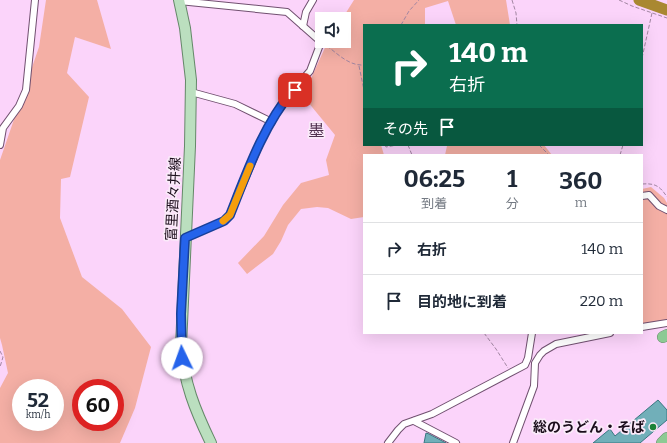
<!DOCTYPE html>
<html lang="ja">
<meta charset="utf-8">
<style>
:root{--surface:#fff;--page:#f6f6f7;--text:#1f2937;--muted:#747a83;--line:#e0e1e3}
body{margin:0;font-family:Bitter,"Noto Sans JP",serif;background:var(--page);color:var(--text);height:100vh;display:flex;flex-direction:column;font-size:15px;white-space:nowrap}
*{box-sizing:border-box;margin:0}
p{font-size:13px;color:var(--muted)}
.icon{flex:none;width:22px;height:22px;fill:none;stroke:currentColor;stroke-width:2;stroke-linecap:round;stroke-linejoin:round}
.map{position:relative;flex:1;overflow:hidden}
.panel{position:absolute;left:363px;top:154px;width:280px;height:180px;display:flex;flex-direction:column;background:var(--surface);border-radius:0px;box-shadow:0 4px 16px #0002}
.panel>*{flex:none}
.banner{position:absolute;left:363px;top:24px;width:280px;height:122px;border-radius:0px;box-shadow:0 4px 16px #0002;background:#0b6e4f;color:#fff;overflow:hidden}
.fabs{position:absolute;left:315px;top:12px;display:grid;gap:8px}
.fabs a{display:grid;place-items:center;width:36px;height:36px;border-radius:0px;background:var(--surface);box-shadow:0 4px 16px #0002;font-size:20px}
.speed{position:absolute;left:12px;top:379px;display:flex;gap:8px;font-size:20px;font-weight:700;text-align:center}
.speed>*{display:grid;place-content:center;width:52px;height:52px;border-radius:50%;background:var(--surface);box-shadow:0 4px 16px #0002;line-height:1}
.speed small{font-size:10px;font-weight:400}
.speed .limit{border:6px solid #d22;background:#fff;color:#111}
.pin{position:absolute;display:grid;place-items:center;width:34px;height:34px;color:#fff;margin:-17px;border-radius:8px;box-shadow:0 2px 6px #0006}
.me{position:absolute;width:44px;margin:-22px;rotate:357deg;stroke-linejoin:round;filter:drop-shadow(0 0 3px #0008)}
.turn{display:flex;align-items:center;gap:14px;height:84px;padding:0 20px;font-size:18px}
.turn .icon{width:52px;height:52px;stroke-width:2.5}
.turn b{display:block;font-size:28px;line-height:34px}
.then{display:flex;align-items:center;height:38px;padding:0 20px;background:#0003;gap:8px;font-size:15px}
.eta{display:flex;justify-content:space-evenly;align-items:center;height:68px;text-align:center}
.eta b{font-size:24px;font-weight:700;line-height:28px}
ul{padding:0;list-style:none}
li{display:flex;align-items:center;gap:12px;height:52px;padding:0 20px;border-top:1px solid var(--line)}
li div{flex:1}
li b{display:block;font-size:15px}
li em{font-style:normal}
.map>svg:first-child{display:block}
</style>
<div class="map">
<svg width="667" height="443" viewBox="0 0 667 443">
<rect width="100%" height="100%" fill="#fbd4fa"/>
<g fill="#f4afa5" fill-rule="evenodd">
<path d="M46,0H97L111,49L75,37L67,73L89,97L70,177L61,179L60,218L82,277L122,309L151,347L135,408L120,443H0V388L8,373L2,345L0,338V160L39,47ZM21,388H55V422H21ZM81,388H115V422H81Z"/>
<path d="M354,0H506L510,25H456L448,1L425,8V25H364V145H381L384,155H364V217L351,219L328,208L317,207L301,209L288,225L281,241L273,254L247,274L238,263L264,236L283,205L301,183L329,175L326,160L335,135L303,96L328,41H344V19H342Z"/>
<path d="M446,145H544L552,155H445L447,146Z"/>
<path d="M651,187L664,198L667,203V321L642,324V189Z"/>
</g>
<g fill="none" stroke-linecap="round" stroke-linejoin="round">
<path stroke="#a98831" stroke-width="11" d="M639,0L667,10"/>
</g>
<g fill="#71afb9" stroke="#397780">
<path d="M658,400L667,410V420L640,443H593L610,429L615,436Z"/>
<path d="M426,433L429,434L446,443H424Z"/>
</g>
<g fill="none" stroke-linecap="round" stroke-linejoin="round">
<g stroke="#715070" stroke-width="8">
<g id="street">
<path d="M179,1L287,12L321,42L310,71L285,99L263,136L230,215L224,221L185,238"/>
<path d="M303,26L306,12L313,0"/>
<path d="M191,92L235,104L272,122"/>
<path d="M0,145L3,128L19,106L26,90L35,0"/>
<path d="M642,196L649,195L659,206L667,210"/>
<path d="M642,327L667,323"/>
<path d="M414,421L456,443"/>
<path d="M388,443L398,430L404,424L432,414L525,365L528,358L532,333"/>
<path d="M513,443L534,386L535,363L540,355L544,351L556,344L610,333"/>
</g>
</g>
<g stroke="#658869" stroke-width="12">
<path id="primary" d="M179,0L185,28L191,80L190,146L181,346C184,383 195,410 211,443"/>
</g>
<g stroke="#658869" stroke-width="12">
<g id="highway">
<path d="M663,337L667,335"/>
<path d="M662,443L667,438"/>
</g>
</g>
<g stroke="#a286a2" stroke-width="1" stroke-dasharray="4 2" stroke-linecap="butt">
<path d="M512,0L516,13L517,25"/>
<path d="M619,0L632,6L667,18"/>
<path d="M401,25L409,11L419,0"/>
<path d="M327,46C338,54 349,66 364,65"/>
<path d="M642,58L652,13"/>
<path d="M359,66L364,90"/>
<path d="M385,145L386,147L397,145"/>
<path d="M408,145L412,155"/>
<path d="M539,145L549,155"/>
<path d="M620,155L623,145"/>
<path d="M642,184C655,183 660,186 667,197"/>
<path d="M484,333L496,349L508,368"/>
<path d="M0,351L3,357L0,367"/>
</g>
<use href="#street" stroke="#fff" stroke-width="6"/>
<use href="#primary" stroke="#bbdfbf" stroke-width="10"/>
<use href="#highway" stroke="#8dca94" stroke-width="11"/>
</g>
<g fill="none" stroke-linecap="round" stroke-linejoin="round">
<g stroke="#184099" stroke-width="10">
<path id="route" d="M182,358L181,314L185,238L224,221L230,215C247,172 263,126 293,90H295"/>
</g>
<use href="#route" stroke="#2563eb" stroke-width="7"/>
<path stroke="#f59e0b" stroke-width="7" d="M223,221L230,215L250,166"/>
</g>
<circle fill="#1a8237" stroke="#faeaf9" stroke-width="1.5" cx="653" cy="427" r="4"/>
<g text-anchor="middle" stroke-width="3.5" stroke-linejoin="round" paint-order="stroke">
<g font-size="14" fill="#1a0d1a" stroke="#faeaf9">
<text transform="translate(173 199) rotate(-87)" y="5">富里酒々井線</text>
</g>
<g font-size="14" font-weight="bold" fill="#1a0d1a" stroke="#faeaf9" text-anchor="end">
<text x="645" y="432">総のうどん・そば</text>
</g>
<g font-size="16" fill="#50314f" stroke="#faeaf9">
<text x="316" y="136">墨</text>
</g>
</g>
</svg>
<div class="fabs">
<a><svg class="icon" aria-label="sound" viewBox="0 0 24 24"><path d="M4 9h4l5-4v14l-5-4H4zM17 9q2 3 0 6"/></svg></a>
</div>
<div class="speed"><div>52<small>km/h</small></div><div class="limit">60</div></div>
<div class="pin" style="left:295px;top:90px;background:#d93025"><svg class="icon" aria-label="arrive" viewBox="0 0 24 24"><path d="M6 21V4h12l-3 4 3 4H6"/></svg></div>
<svg class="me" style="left:182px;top:358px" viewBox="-20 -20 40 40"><circle r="19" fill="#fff"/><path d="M0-13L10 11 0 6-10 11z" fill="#2563eb"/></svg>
<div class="banner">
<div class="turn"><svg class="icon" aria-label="right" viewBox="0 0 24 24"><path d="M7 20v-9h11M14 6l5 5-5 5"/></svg><div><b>140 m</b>右折</div></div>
<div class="then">その先<svg class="icon" aria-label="arrive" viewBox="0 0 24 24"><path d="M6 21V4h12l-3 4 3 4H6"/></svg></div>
</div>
<section class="panel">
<div class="eta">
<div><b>06:25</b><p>到着</p></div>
<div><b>1</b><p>分</p></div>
<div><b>360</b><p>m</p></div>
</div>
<ul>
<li><svg class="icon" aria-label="right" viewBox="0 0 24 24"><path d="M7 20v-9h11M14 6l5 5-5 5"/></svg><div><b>右折</b></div><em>140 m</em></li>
<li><svg class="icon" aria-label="arrive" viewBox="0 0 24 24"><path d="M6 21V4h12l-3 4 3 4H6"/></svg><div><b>目的地に到着</b></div><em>220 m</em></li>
</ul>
</section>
</div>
